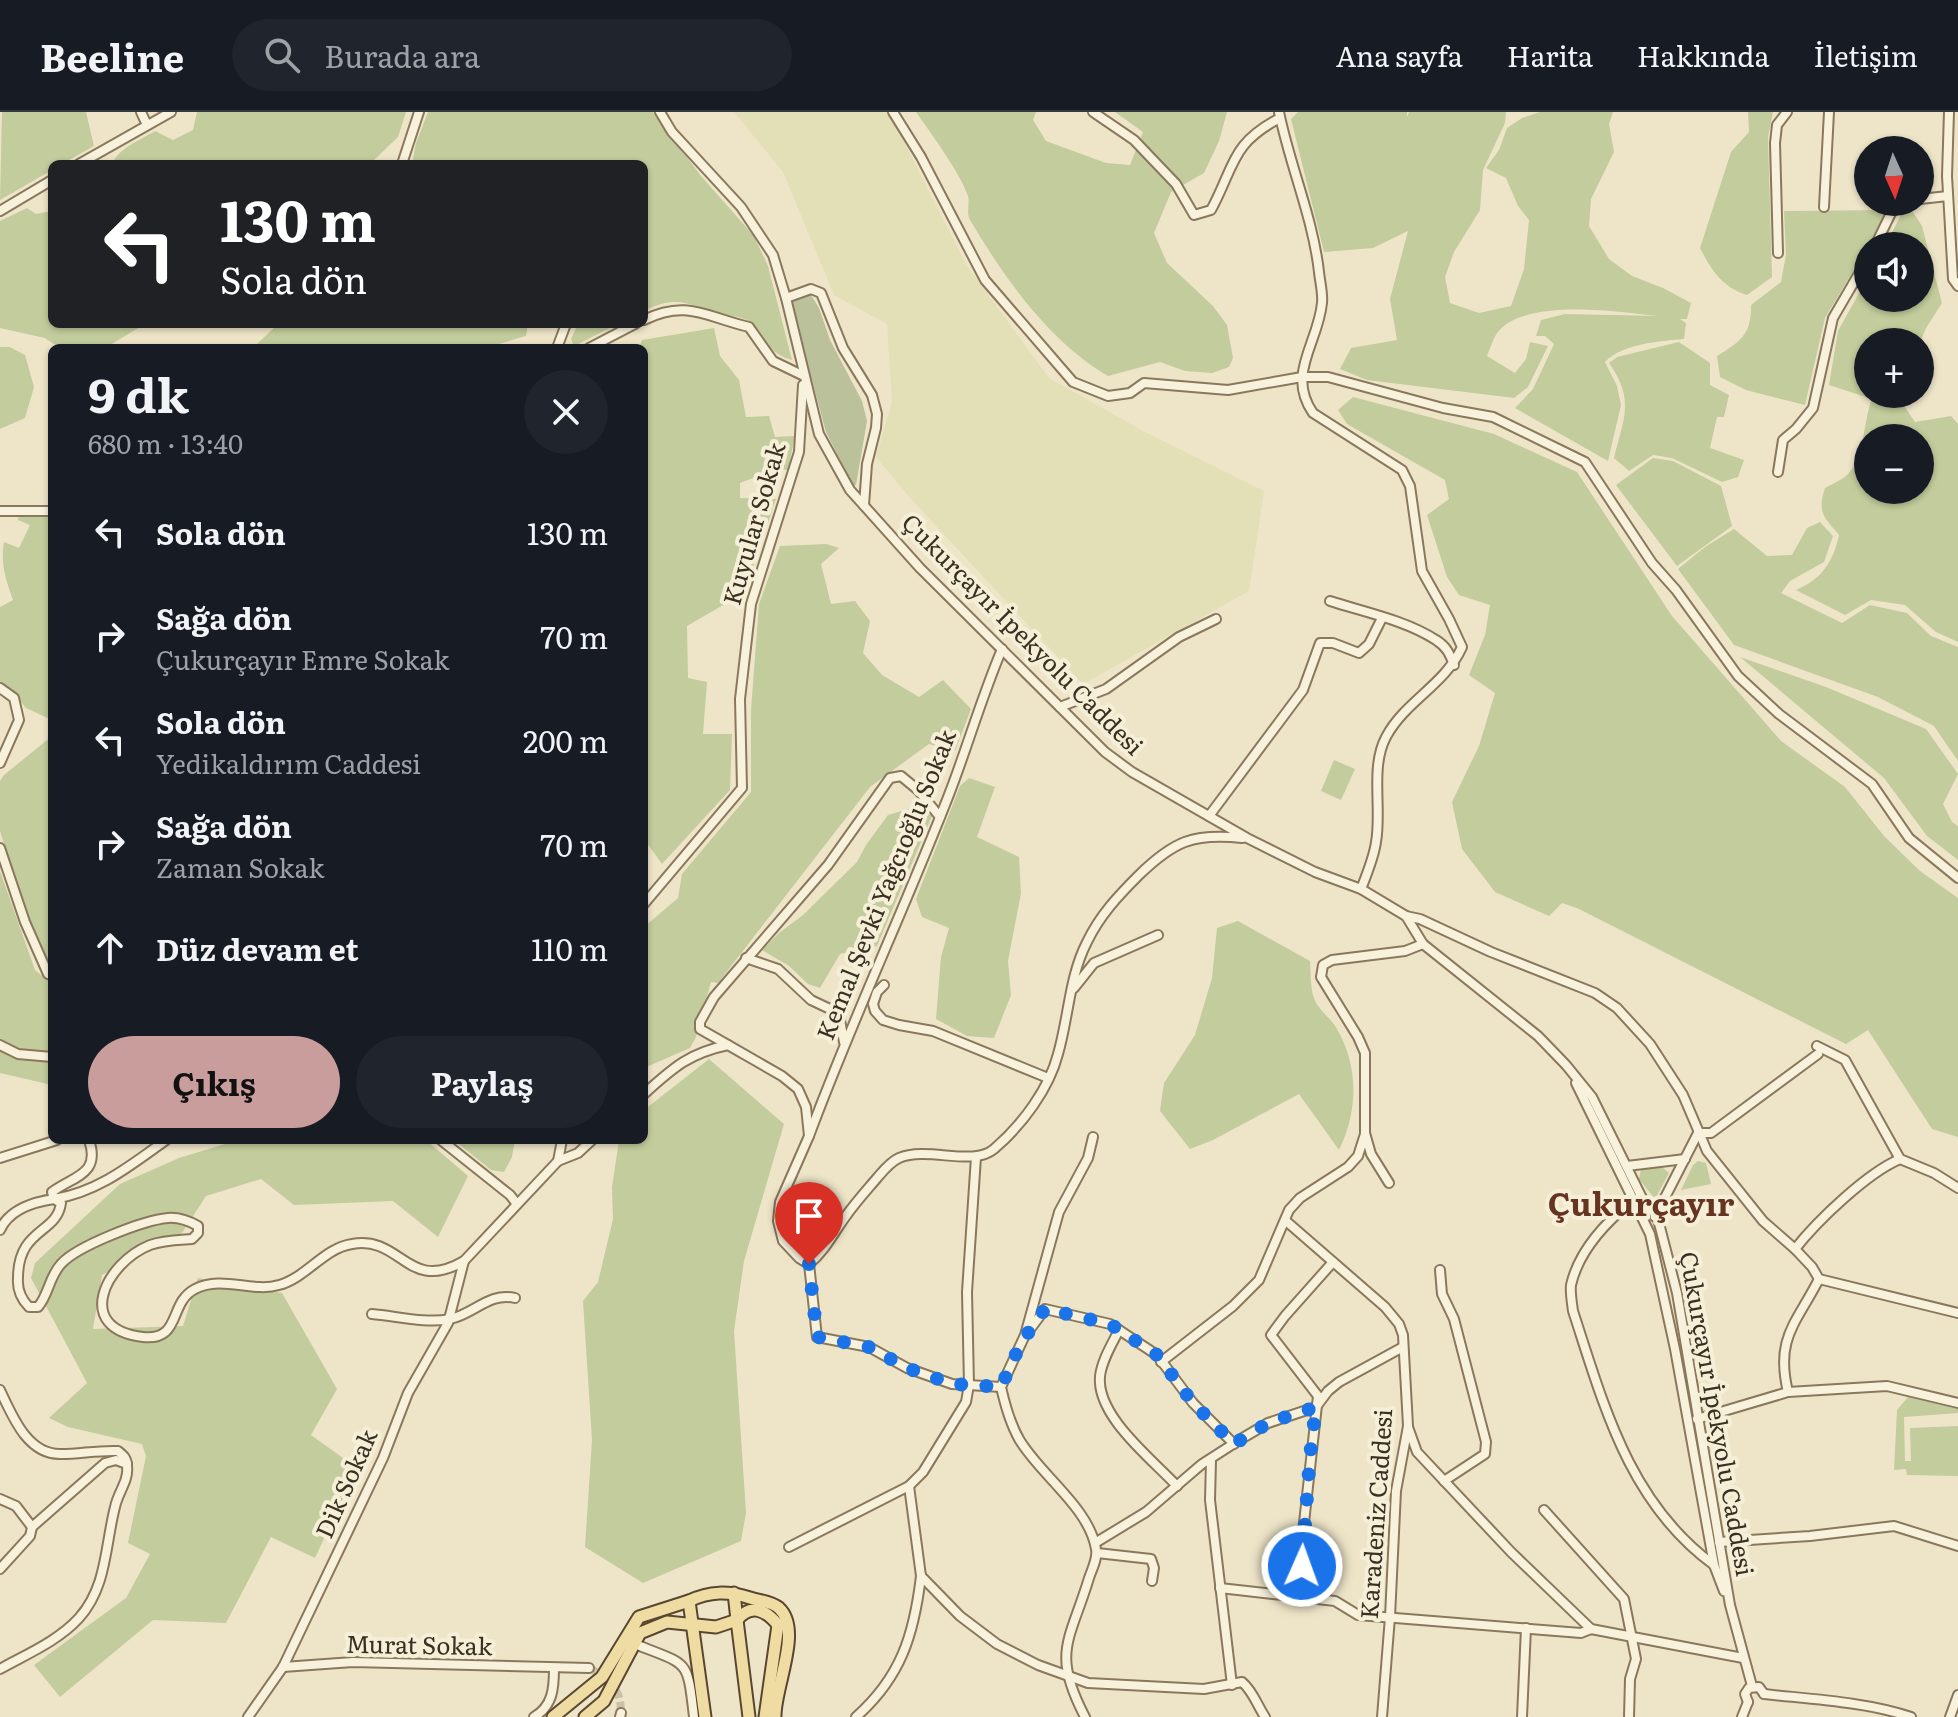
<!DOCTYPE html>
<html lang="tr">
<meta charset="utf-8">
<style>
:root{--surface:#171b24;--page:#20242c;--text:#f1f3f6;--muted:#9ea1a6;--line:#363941;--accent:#c99d9c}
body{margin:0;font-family:Literata,serif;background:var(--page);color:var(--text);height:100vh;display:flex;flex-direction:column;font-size:30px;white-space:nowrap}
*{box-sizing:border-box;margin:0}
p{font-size:26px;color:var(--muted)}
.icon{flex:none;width:44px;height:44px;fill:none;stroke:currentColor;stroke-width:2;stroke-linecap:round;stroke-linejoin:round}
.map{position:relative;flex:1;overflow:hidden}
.drawer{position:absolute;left:48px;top:232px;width:600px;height:800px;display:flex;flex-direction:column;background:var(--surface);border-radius:12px;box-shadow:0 2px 6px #0004}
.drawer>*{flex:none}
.banner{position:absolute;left:48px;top:48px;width:600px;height:168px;border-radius:12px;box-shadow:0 2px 6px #0004;background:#202124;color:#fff;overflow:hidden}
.needle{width:52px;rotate:177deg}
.tools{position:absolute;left:1854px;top:24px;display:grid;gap:16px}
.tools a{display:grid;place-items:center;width:80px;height:80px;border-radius:50%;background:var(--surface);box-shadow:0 2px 6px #0004;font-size:40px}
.pin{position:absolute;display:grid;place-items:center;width:68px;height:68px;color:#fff;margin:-82px -34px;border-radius:50% 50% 50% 0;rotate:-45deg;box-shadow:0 0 8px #0007}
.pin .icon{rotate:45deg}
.me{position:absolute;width:88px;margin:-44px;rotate:2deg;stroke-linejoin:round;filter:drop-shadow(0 0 6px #0008)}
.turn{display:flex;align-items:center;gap:28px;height:168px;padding:0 40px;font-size:36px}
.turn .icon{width:104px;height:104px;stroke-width:2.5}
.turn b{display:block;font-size:56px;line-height:68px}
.round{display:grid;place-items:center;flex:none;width:84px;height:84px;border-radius:42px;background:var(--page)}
.head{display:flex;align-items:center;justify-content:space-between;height:136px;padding:0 40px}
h1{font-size:48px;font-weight:700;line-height:60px}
.button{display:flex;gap:16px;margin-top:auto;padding:16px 40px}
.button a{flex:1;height:92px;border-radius:48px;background:var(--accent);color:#111;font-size:32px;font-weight:700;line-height:92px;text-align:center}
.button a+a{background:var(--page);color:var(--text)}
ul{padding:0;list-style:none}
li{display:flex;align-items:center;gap:24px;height:104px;padding:0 40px}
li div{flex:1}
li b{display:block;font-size:30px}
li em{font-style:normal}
header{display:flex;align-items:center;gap:48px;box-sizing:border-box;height:112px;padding:0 40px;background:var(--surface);border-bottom:2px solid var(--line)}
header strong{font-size:38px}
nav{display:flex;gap:44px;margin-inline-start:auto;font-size:28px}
.search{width:560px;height:72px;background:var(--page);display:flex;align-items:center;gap:20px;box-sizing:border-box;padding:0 28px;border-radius:44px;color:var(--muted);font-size:30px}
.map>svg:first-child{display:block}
</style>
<header>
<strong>Beeline</strong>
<div class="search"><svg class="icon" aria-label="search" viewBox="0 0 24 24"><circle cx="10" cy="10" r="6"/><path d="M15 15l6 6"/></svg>Burada ara</div>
<nav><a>Ana sayfa</a><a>Harita</a><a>Hakkında</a><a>İletişim</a></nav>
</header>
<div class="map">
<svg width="1958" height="1605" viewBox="0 0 1958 1605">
<rect width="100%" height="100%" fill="#eee5c8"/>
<path fill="#e3dfb6" d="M734,0H889L966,152L1049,266L1143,319L1264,379L1249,479L1083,572L910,386L876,345L892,290L887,212L834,183L783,60Z"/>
<g fill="#c3cc9c" fill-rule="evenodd">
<path d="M2,0H86L94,34L62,52H52V58L0,88Z"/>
<path d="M197,0H406L398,25L370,52H112C119,36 140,28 155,19L173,28L193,18Z"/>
<path d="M428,0H653L701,64L754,124L768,154L792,248C765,240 770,228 752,211C745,205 731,204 722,202C690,194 679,181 644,199V52H412L416,31Z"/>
<path d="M916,0H1036L1033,8L1046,29L1106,51L1130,53L1143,20L1115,0H1227L1219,29L1204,61L1171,80L1154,121L1167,151L1213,194L1227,213L1233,246L1229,255L1212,261L1185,259L1160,250L1108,264C1049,229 1005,167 970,108C966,100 970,93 968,84C961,62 930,20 916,0Z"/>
<path d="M1298,0H1407V5L1409,0H1506L1505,11L1483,58L1480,98L1454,140L1445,165L1450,191L1479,201L1511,194L1524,157L1529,108L1518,94L1506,66L1486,56L1499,38L1507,16L1522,6L1540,0H1613L1609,12L1614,40L1591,87L1589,114L1609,147L1632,164L1663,176L1691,191L1687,207H1680L1686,211L1684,227C1660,229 1622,232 1605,250L1617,274L1621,293L1608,349L1515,296L1533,277L1554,232L1545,224H1536L1541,208L1565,202L1658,204C1619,200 1525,185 1497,221C1493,227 1490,237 1487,244L1515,261L1526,247L1530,230L1548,234L1528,275L1514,286L1367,268L1340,257L1351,236L1397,228L1390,187L1408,119L1373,136L1324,140L1291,7Z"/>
<path d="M1748,0H1773L1768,25L1772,165L1747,183C1722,175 1712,159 1700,136L1731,40L1749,20Z"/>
<path d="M27,96L36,102L52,99V212H145L105,236H60L45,226L0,216V109Z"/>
<path d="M1911,97L1922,114L1942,191L1926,216L1920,230H1868V282H1903L1901,289L1915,310L1951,304L1958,312V530L1936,520L1905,493L1871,488L1845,503L1796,478C1822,467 1833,450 1839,423C1824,405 1817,401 1825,376C1832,372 1842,368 1848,362C1865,343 1863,310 1872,287L1829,273L1838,219L1868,165V186H1920V134H1885L1903,99ZM1868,326H1920V378H1868Z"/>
<path d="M1885,98L1876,121L1825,206L1805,293L1746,278L1720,265L1717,244C1740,230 1752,222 1751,193L1781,170L1786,143L1784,99Z"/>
<path d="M278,212H528L526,224L485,236H253Z"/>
<path d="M578,212H618L574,234L571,227Z"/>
<path d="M714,216L720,244L739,268L746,305L769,304L775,325L795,324L788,358L766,357L761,363L740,371V386L776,387L744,481L687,514L688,566L707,570L703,622H732L730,678L662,752L644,727V236H639L642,228Z"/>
<path d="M1679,230L1710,251V273L1729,283L1724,305H1717L1710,336L1744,348L1738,365L1722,370L1672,346L1653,343L1629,359L1614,346C1624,305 1635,288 1609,251L1617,245Z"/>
<path d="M0,235H10L25,243L34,275L25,306L0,317Z"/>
<path d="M1353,285L1494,322L1577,360L1672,504L1781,629L1845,675L1884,724L1920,759L1958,786V1025L1932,1017L1868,918L1846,932L1577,796L1562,791L1549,804L1495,780L1462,737L1452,690L1479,634L1495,581L1469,563L1485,523L1490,493L1459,483L1447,465L1427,403L1449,387L1445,368L1347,312L1338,298Z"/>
<path d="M1653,346L1673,349L1721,374L1732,414L1677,454L1616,373Z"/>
<path d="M19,403H52V608L26,596L13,580L0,572V495L13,488C6,468 0,451 4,430L19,436L30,413L18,408Z"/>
<path d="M1820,410L1833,424L1824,450L1790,469L1781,481L1842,511L1870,493L1907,501L1931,524L1958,535V649L1934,614L1878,585L1734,533L1678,457L1705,435L1734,417L1767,444L1792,443L1807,416Z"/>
<path d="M826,432L839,436L821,452L831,492L855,489L870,509L863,541L882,563L919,585L943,568L971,597L955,639L929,632L870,675L718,871L711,870L696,925L690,936L644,956V815L678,786L682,762L751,680V598L759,492L780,434Z"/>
<path d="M1740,545L1826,575L1926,617L1958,662L1943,692L1952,710L1958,714V748L1927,724L1884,666Z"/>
<path d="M52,624V712L49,726L52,731V861L27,807L0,719V669L4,663Z"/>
<path d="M1334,648L1355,657L1341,688L1321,679Z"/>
<path d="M969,666L995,675L977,725L1019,745L1021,781L1008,849L1011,883L994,926L967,924L936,907L941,845L949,816L922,805L916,787L960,674Z"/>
<path d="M918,694L932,704L877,834L840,842L820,876L808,872L789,854L762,838L779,821L803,803L857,750L866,733L888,703Z"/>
<path d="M0,759L35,858L52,872V973L0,961Z"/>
<path d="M1238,809L1310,849C1311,860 1310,876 1314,886C1318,898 1331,906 1337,917C1359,955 1358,999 1339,1038L1299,982L1213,1028L1190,1037L1160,999L1164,971L1195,923L1212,866L1217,816Z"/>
<path d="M709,947L784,1012L744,1149L734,1219L746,1401L741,1429L643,1471L585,1435L592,1328L583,1189L598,1170L613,1107L612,1075L619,1028H644V998Z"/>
<path d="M238,1028H426L468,1064L438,1125L393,1089L294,1093L261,1067L206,1084L182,1121L102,1163L93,1217L183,1214L198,1166L282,1181L337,1277L311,1323L357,1356L315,1446L271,1425L226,1511L153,1508L60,1585L34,1553L126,1486L150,1442L128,1431L146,1344L142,1332L68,1315L49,1306L87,1271L31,1166L35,1151L120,1072L179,1046Z"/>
<path d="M454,1028H515L512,1045L504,1060L491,1058Z"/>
<path d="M1698,1049L1706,1051L1711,1072L1681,1078L1693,1053Z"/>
<path d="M1658,1052L1669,1061L1655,1087L1639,1067L1642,1053Z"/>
<path d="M1908,1285L1958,1297V1301L1904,1305L1905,1349H1911L1910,1316L1958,1314V1364L1907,1363L1906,1357L1894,1358L1897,1298Z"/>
</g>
<path fill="#bac19b" d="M811,183L819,196L830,228L862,289L867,309L856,373H853L826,320L792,195L794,188Z"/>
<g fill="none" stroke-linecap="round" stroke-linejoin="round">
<path stroke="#cac1a7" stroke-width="8" stroke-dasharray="8 4" stroke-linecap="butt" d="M589,1556C610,1567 621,1576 621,1601"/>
<g stroke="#8a785d" stroke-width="12">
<g id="minor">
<path d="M141,0L147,13"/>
<path d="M660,0L672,20L741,95L773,143L786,186L819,322L850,378L920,456L1105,640L1132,660L1247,726L1315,760L1361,777L1406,804L1423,832L1538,924L1566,953L1592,985L1642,1086L1657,1104L1661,1119L1677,1181L1730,1493L1752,1574"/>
<path d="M893,0L921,45L985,168L1073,270L1108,284L1130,281L1144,271L1228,278L1302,265H1328L1443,296L1493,305L1585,350L1652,451L1676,478L1738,564L1779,602L1872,672L1909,726L1958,766"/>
<path d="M1093,0L1134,28L1176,72L1194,103L1211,98C1235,54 1230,32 1280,6"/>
<path d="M1279,0C1290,54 1313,106 1319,160C1320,170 1323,181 1322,191C1318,232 1286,262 1313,301L1402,358L1410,374L1422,459L1449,507L1462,535C1445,573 1405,589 1386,625C1370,655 1382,697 1376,730C1374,745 1367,762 1361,777"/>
<path d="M1949,0L1947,64L1953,167L1958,174"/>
<path d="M79,52L171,0"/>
<path d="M402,52L419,0"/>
<path d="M1920,87L1948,84"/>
<path d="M1824,95L1829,0"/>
<path d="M0,99L52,68"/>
<path d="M1875,134L1894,95L1902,90"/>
<path d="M1778,141L1775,31L1777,13L1787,0"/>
<path d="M786,186L811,177L821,181L843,236L872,283L877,302L876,316L867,352L864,393"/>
<path d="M644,208C687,187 706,205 749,215L773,249L804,264"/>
<path d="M557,236L566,212"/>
<path d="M589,236L635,212"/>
<path d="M1778,360L1783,328L1796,317L1813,296L1833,206L1868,146"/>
<path d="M0,399H52"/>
<path d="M1330,489C1364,500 1405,508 1436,528C1446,534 1450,542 1454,553"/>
<path d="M0,576L14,586L19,608L0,651"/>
<path d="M1060,595L1106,577L1179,525L1216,507"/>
<path d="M1209,704L1303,578L1320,531H1333L1359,541L1369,532L1382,506"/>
<path d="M0,736L25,810L48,862L52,864"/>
<path d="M644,792L742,676L740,587L751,492L799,340L803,273"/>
<path d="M1406,804L1420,807L1491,840L1595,881L1617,896L1650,932L1683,983L1707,1039L1763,1109L1795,1137L1812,1155L1819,1167L1958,1201"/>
<path d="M746,846L778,857L811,888L830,897L840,908L844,930"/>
<path d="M884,873L877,880L873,892L875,899L883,908L899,913L933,919L1048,966"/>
<path d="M1074,876L1094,851L1158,823"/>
<path d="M0,933L18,942L52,945"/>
<path d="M728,933L700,917V910L714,885L828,753L890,666L901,664L918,678L940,705"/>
<path d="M1817,934L1845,948L1900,1047L1934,1061L1958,1076"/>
<path d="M1576,971L1650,1122L1675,1237L1714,1453L1724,1479"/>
<path d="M644,982C673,956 689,941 728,933L782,964L798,977L806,995L809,1024L780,1090L778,1109L783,1129L799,1146L809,1152"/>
<path d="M1698,1021H1711L1818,942"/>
<path d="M809,1024C852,908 905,796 950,680C968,633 982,584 1002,537"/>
<path d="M89,1028C101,1063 73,1064 52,1080L54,1087C98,1080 131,1053 166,1028"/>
<path d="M441,1028L510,1083L517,1092"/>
<path d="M0,1046L57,1028"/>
<path d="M558,1049L562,1028"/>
<path d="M1627,1054L1685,1047"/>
<path d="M1389,1071L1371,1042L1365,1021V941L1358,925L1321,865L1323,853L1332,848L1405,839L1423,832"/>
<path d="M1632,1089C1606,1110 1579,1138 1571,1173C1570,1180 1572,1191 1573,1199C1604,1294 1629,1391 1714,1453"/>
<path d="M1655,1105L1698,1021"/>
<path d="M1286,1109L1385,1195L1399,1212L1403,1223L1408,1314L1396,1379L1390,1505L1382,1605"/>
<path d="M0,1118C9,1098 33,1090 54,1087L61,1091C57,1122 18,1116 18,1166C17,1178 21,1187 29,1195H38C49,1182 49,1165 61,1152C77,1134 144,1108 168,1106C179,1105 189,1109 198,1114V1121L192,1127C177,1128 163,1128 150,1133C105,1151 73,1217 143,1225C182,1229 168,1191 195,1177C222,1163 252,1181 279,1173C306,1166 324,1136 352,1132C402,1123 407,1182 464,1149L558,1049L578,1041L592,1028"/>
<path d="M1795,1137C1817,1109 1867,1061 1900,1047"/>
<path d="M809,1152C825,1139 834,1120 846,1104C855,1091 866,1079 877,1066C883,1059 890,1050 899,1046C928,1034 973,1055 994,1037C1022,1013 1049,977 1058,942C1069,904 1069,865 1087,830C1100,803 1118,784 1139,763C1174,729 1193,721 1242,726"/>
<path d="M809,1152L817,1225L869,1235L907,1256L952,1272L1001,1275"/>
<path d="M1440,1158L1442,1182L1454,1207L1486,1330L1485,1342L1444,1369"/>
<path d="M372,1202C396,1204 426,1212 450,1207C474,1202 489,1180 515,1186"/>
<path d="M1119,1218C1112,1232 1102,1248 1100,1264C1096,1304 1152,1347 1177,1374"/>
<path d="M1028,1220L1045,1197L1110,1212L1157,1243L1193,1291L1234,1332"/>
<path d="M1161,1250L1233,1194L1259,1168L1289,1098L1300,1086L1348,1055L1358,1044L1365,1022"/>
<path d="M0,1278C12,1303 27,1343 61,1342C80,1342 98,1338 118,1339C123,1343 127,1346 127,1354C129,1369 118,1380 115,1395C105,1434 107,1475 79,1506C58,1529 27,1542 0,1557"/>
<path d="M1788,1280C1775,1226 1796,1212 1819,1167"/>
<path d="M1697,1307L1788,1280L1887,1274L1958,1291"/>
<path d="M1408,1315L1417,1340L1511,1440L1591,1517"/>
<path d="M1211,1348L1210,1388L1232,1573"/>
<path d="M909,1374L921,1464L960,1504L997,1532L1038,1553L1088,1571L1204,1577L1242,1570C1253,1579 1257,1593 1265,1605"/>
<path d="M0,1387L16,1394L32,1415L30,1424L0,1457"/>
<path d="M1544,1398L1624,1487L1636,1547L1630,1567L1629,1605"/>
<path d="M32,1415L105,1351L116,1348L127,1352"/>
<path d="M1719,1430L1810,1424L1894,1414L1958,1434"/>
<path d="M1095,1431L1146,1400L1202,1352L1241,1327L1268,1311L1316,1295L1328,1279L1339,1270L1403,1235"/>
<path d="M789,1435L909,1374L923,1360L966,1290L969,1273L967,1180L976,1045"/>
<path d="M1097,1441L1151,1447L1154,1456L1152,1469"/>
<path d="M1220,1476L1335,1489L1358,1503L1581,1521L1591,1517L1743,1546"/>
<path d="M1316,1486C1306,1470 1302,1457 1301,1438L1318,1284L1271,1223L1285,1204L1333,1150"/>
<path d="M635,1532C689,1554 687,1545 694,1605"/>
<path d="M283,1555L353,1550L589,1556"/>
<path d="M1764,1582C1809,1587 1868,1590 1911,1605"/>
<path d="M1748,1590L1745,1582L1749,1576L1759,1575L1764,1582"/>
<path d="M248,1605L283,1555L383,1346L408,1281L448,1211L464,1149"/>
<path d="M534,1605C553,1594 554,1576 554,1556"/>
<path d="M620,1605L621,1601"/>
<path d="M856,1605C901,1565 914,1523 921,1464"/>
<path d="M1085,1605C1051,1540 1070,1529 1089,1466C1092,1457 1098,1446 1096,1437C1089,1395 1039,1362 1019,1327C1010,1311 1005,1293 1001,1275L1025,1223L1059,1100L1088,1046L1093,1025"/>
<path d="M1522,1605L1526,1516"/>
<path d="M1742,1605L1748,1590"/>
<path d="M1950,1605L1958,1583"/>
</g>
</g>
<g stroke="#584631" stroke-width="15">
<g id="major">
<path d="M553,1605L602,1565L639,1505L689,1489"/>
<path d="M585,1605L604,1589L640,1521L667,1510L716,1515L737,1508L734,1481"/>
<path d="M705,1605L689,1489C710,1479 728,1479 750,1486C759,1489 771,1489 779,1496C803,1518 774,1576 775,1605"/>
<path d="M749,1605L737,1508C751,1491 766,1498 778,1513L765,1605"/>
</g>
</g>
<use href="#minor" stroke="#f8f2dc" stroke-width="8"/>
<use href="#major" stroke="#efdca2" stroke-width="11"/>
</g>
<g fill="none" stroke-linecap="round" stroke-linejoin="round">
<path stroke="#1a73e8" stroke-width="14" stroke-dasharray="0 25.2" d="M809,1152L817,1225L869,1235L907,1256L952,1272L1001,1275L1021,1231L1045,1197L1110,1212L1157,1243L1193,1291L1234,1332L1268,1311L1316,1295L1310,1344L1302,1454"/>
</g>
<g text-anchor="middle" stroke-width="8" stroke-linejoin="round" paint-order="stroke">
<g font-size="24" fill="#3b2f21" stroke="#f5efd8">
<text transform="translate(755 412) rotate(-74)" y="8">Kuyular Sokak</text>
<text transform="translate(1022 523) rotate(45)" y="8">Çukurçayır İpekyolu Caddesi</text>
<text transform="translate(887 773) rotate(-68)" y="8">Kemal Şevki Yağcıoğlu Sokak</text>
<text transform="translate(1716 1302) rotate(80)" y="8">Çukurçayır İpekyolu Caddesi</text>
<text transform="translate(347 1372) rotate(-66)" y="8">Dik Sokak</text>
<text transform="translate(1377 1402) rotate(-86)" y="8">Karadeniz Caddesi</text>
<text transform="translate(419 1534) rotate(1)" y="8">Murat Sokak</text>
</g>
<g font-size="32" font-weight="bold" fill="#663421" stroke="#f5efd8">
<text x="1641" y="1104">Çukurçayır</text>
</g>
</g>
</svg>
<div class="tools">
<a><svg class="needle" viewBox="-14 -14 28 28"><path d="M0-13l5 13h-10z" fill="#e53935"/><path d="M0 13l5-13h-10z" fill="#9ea1a6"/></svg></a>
<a><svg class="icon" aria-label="sound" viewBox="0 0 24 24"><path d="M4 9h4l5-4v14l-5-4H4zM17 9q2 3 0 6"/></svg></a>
<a>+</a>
<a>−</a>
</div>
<div class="pin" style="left:809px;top:1152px;background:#d93025"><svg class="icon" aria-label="arrive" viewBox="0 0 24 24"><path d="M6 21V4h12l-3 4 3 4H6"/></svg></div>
<svg class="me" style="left:1302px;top:1454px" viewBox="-20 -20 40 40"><circle r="17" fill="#1a73e8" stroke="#fff" stroke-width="3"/><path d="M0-11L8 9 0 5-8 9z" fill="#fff"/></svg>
<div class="banner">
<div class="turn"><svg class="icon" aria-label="left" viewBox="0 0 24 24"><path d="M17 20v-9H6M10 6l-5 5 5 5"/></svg><div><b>130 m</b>Sola dön</div></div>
</div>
<section class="drawer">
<div class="head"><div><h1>9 dk</h1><p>680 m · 13:40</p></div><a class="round"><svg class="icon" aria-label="close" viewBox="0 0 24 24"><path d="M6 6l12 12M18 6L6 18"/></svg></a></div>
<ul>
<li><svg class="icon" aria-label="left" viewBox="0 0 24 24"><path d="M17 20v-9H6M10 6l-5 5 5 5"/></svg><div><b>Sola dön</b></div><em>130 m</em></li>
<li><svg class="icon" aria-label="right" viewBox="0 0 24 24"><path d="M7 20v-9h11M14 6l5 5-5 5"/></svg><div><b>Sağa dön</b><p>Çukurçayır Emre Sokak</p></div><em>70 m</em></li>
<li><svg class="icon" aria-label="left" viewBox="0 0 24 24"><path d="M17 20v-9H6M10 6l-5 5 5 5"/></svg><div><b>Sola dön</b><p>Yedikaldırım Caddesi</p></div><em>200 m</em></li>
<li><svg class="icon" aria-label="right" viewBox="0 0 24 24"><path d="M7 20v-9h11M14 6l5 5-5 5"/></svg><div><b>Sağa dön</b><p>Zaman Sokak</p></div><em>70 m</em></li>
<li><svg class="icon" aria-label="ahead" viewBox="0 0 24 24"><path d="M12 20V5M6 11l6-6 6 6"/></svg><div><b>Düz devam et</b></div><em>110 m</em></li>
</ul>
<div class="button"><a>Çıkış</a><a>Paylaş</a></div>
</section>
</div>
